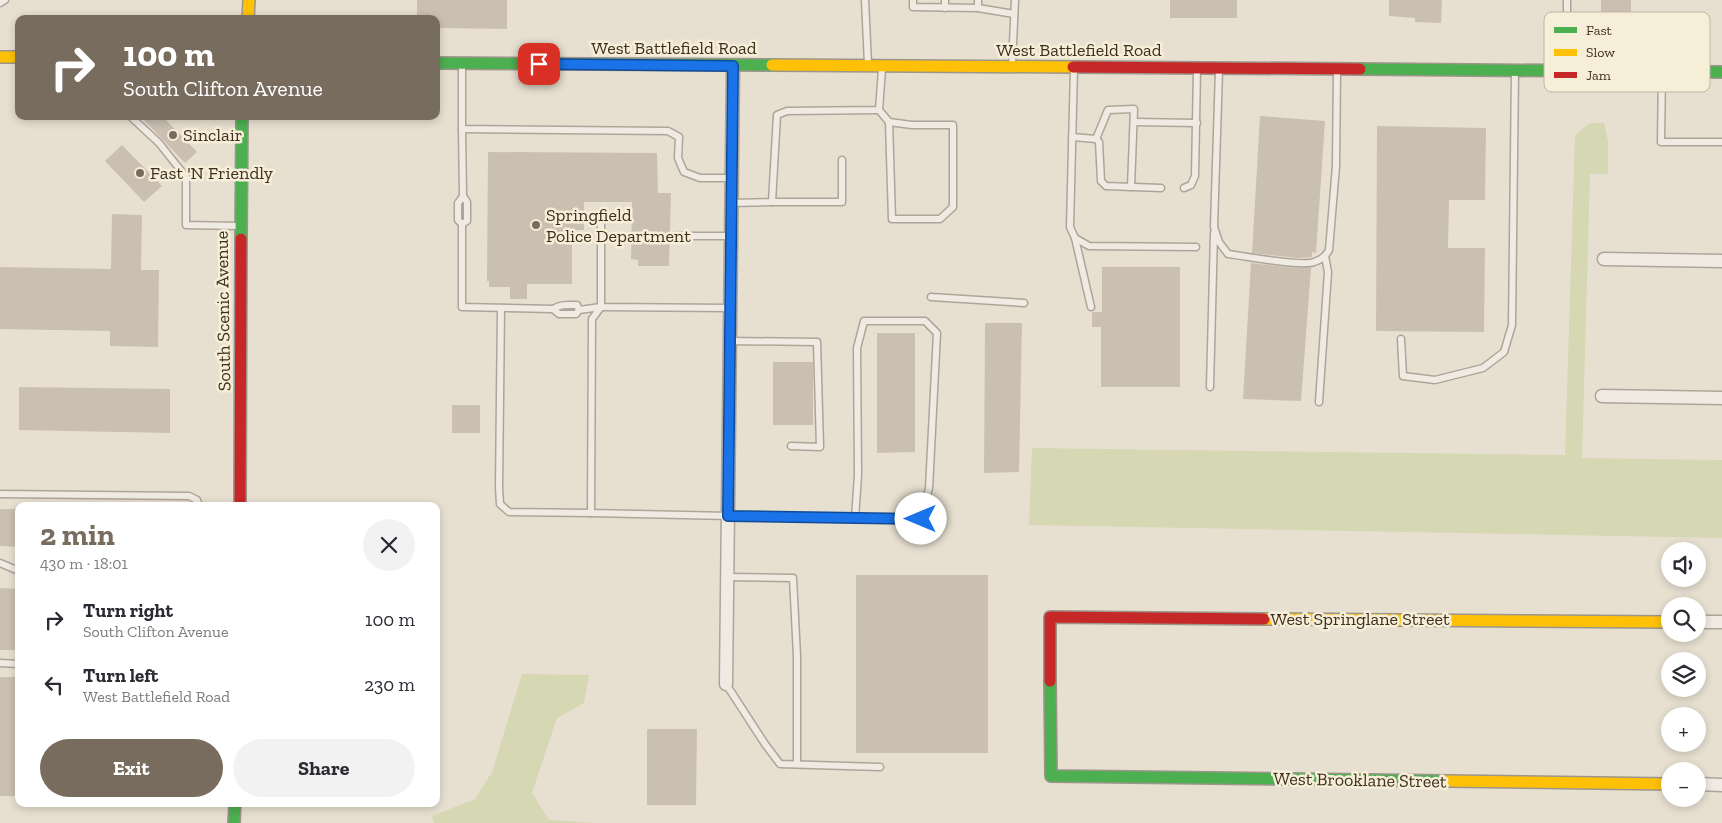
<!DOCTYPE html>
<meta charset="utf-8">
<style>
:root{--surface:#fff;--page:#f2f2f3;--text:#2b2b33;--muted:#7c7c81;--accent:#786c5e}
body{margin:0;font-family:"Zilla Slab",serif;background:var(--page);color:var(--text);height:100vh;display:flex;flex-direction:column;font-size:19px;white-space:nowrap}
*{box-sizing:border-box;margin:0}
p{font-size:16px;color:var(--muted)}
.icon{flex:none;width:28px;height:28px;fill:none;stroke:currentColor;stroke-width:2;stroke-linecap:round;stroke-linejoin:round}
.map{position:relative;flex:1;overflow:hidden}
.sheet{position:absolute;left:15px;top:502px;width:425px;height:305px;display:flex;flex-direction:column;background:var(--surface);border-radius:10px;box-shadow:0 2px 8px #0003}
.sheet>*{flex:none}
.banner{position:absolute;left:15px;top:15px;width:425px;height:105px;border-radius:10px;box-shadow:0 2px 8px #0003;background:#786c5e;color:#fff;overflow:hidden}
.fabs{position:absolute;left:1661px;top:542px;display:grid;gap:10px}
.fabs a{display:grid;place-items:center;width:45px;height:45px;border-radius:50%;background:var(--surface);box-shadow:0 2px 8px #0003;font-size:25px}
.pin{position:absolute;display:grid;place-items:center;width:42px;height:42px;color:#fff;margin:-21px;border-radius:10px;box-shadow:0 2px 8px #0006}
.me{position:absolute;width:55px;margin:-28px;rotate:270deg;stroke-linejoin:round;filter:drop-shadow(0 0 4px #0008)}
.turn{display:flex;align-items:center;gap:18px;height:105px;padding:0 25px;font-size:22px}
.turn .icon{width:65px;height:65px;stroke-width:2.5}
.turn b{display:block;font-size:35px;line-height:42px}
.round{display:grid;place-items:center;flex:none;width:52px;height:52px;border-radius:26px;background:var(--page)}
.overview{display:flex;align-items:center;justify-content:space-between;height:85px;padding:0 25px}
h1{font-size:30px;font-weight:700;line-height:38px;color:var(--accent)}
.primary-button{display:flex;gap:10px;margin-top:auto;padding:10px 25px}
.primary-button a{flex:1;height:58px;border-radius:30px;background:var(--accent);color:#fff;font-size:20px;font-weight:700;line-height:58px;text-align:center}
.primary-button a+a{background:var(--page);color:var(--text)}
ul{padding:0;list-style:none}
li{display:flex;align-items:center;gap:15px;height:65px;padding:0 25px}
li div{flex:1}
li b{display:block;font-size:19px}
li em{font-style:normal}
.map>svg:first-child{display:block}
</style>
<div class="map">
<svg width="1722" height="823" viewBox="0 0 1722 823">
<rect width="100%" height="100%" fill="#e7e0d1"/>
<g fill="#d6d7b3">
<path d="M1590,123H1604L1608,141V174H1590L1582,458L1722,460V538L1029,525L1032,448L1565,455L1575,135Z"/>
<path d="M522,674L589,675L584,703L557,718L532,793L549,820L597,823H434L432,816L475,799L492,772Z"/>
</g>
<g fill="#cbbfb2">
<path d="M417,0H507V29L436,28V19H417Z"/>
<rect x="1170" y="0" width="67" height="18"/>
<path d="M1389,0H1442L1441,23L1415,22V18L1389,16Z"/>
<rect x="1601" y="0" width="30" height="20"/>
<path d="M140,116H162L197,152L185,163Z"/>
<path d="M1260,116L1325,121L1316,253L1312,252V257L1298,258L1252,253Z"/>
<path d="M1377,126L1486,128L1485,200H1449L1448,248H1485L1484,332L1376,331Z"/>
<path d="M122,145L162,186L144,202L105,161Z"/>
<path d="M488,152L657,153L658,193H671L669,266H638V260L631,259L632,202H584V230H572V284H527V299H510V287H489V281H487Z"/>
<path d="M112,214L142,215L141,270H159L158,347L110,346V331L0,329V267L111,269Z"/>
<path d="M1251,263L1285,267L1311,268L1301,401L1243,399Z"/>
<path d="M1102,267H1180V387H1101V327H1092V312H1102Z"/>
<path d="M985,323H1022L1019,472L984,473Z"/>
<path d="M877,333H915V452L877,453Z"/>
<rect x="773" y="362" width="40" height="63"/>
<path d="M19,387L170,389V433L19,430Z"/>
<rect x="452" y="405" width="28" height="28"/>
<path d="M0,509H19V547L0,546Z"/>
<rect x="856" y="575" width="132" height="178"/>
<path d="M0,588L19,589V650H0Z"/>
<rect x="0" y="677" width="19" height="119"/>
<path d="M647,729H697L696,805H647Z"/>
</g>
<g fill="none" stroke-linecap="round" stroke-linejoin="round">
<g stroke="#ada599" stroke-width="9">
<g id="lane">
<path d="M865,0L868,64"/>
<path d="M913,0V7L978,8V0"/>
<path d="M0,3L5,0"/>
<path d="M945,8V0"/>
<path d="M978,8L1014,14"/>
<path d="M462,65V129L668,131L679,137L678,158L684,172L700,178H732"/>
<path d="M1012,65L1015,0"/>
<path d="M1074,68L1070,227L1075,238L1089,246L1196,247"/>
<path d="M1567,69V0"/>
<path d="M1219,70L1214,227L1219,242L1228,254C1245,256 1301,267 1314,262C1321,260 1326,256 1329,250L1336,166L1337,70"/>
<path d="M1662,72L1661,142H1722"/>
<path d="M879,110L889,122L912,125H953V207L940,219H892L889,122"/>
<path d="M130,116L159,143L186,177V225L239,226"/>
<path d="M1134,122L1197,123"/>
<path d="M462,129L463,196"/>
<path d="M1072,137L1096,139L1099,142L1101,181L1106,186L1161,188"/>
<path d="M1096,139L1108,110L1134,109L1131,187"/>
<path d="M1184,188L1191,185L1195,176L1197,69"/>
<path d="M772,202H842V160"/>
<path d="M731,203L772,202L777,115L787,111L879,110L882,69"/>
<path d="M462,224L467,221V202L463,196L458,203V220L462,224V307L553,309"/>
<path d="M601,224V307L730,308"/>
<path d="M675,236H731"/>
<path d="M1075,238L1091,307"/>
<path d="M931,297L1024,303"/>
<path d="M601,307L592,319L591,513L820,518L921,519L929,488L937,333L925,321H864L857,348L858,475L855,519"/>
<path d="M501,308L499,487L500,504L509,512L591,513"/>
<path d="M579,310L577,305C568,305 561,304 553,309L559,314H576L579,310L601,307"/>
<path d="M1401,339L1403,376L1435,380L1483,368L1504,352L1512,325L1515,72"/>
<path d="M730,341L817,342L820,447L791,446"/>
<path d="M1210,387L1214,233"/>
<path d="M1319,402L1328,272L1325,256"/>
<path d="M0,494L189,496L197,500L199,506"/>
<path d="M0,563L19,571"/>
<path d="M727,577L793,578L797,656V764"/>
<path d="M0,663L19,664"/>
<path d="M726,684L765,744L780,764L880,767"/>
</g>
</g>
<g stroke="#ada599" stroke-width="15">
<g id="street">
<path d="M1604,259L1722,261"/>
<path d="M1602,396L1722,398"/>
<path d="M1698,622H1722"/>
<path d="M726,684L733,66"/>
<path d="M1698,784L1722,785"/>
</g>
</g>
<g stroke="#9c958a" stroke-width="14">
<g id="fast">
<path d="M436,63L772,65"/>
<path d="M1360,69L1722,72"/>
<path d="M241,239L242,116"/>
<path d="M1050,681L1051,776L1446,781"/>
<path d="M234,823L235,804"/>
</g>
</g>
<g stroke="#9c958a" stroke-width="14">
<g id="slow">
<path d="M248,19L249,0"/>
<path d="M0,57H19"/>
<path d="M772,65L1073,67"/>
<path d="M1264,619L1670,622"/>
<path d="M1446,781L1670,784"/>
</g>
</g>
<g stroke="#9c958a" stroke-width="14">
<g id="jam">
<path d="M1073,67L1360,69"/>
<path d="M240,506L241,239"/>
<path d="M1050,681V617L1264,619"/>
</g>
</g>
<use href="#lane" stroke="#efebe3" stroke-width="6"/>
<use href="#street" stroke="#efebe3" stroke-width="12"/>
<use href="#fast" stroke="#4caf50" stroke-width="11"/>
<use href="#slow" stroke="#ffc107" stroke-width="11"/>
<use href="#jam" stroke="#c62828" stroke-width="11"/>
</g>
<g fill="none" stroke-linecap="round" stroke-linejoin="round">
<g stroke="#114b97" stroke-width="12">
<path id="route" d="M539,64L733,66L728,516L921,519"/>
</g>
<use href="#route" stroke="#1a73e8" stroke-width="9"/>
</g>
<g fill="#786c5e" stroke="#f7eed8" stroke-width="2">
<circle cx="173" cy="135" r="5"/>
<circle cx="140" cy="173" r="5"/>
<circle cx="536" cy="225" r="5"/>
</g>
<g text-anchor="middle" stroke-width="5" stroke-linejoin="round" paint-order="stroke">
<g font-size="18" fill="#3d2e20" stroke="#f7eed8">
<text x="674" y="54">West Battlefield Road</text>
<text x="1079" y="56">West Battlefield Road</text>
<text transform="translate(223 311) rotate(-91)" y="6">South Scenic Avenue</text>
<text x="1360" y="625">West Springlane Street</text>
<text transform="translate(1360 780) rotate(1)" y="6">West Brooklane Street</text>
</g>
<g font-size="18" fill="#3d2e20" stroke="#f7eed8" text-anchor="start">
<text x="183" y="141">Sinclair</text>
<text x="150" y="179">Fast 'N Friendly</text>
<text x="546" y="221">Springfield<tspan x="546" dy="21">Police Department</tspan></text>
</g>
</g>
<rect x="1544" y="12" width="166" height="80" rx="8" fill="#f7eed8" stroke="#bfb4a1" stroke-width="1"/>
<rect x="1554" y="27" width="23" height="6" fill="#4caf50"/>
<rect x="1554" y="49" width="23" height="7" fill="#ffc107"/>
<rect x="1554" y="72" width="23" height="6" fill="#c62828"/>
<g font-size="14" fill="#3d2e20">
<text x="1586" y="35">Fast</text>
<text x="1586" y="57">Slow</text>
<text x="1586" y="80">Jam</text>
</g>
</svg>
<div class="fabs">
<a><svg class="icon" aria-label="sound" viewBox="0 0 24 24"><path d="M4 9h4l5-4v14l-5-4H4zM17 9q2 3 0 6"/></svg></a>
<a><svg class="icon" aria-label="search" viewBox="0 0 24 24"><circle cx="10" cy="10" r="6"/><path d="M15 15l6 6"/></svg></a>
<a><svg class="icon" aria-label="layers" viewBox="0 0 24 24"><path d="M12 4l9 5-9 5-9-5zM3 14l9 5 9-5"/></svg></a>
<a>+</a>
<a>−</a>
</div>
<div class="pin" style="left:539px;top:64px;background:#d93025"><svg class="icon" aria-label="arrive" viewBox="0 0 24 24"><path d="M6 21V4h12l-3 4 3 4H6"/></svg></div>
<svg class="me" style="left:921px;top:519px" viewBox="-20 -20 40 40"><circle r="19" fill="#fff"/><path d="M0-13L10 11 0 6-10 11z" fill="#1a73e8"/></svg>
<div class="banner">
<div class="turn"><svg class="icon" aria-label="right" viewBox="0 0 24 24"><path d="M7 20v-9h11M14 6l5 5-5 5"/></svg><div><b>100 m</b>South Clifton Avenue</div></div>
</div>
<section class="sheet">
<div class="overview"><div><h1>2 min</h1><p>430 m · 18:01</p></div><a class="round"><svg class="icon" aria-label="close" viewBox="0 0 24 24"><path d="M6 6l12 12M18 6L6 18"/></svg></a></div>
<ul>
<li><svg class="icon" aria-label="right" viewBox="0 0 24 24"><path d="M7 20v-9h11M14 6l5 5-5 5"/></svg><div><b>Turn right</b><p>South Clifton Avenue</p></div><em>100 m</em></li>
<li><svg class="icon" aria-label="left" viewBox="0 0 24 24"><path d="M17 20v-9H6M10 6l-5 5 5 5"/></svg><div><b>Turn left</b><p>West Battlefield Road</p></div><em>230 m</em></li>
</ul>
<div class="primary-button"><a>Exit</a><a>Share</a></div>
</section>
</div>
